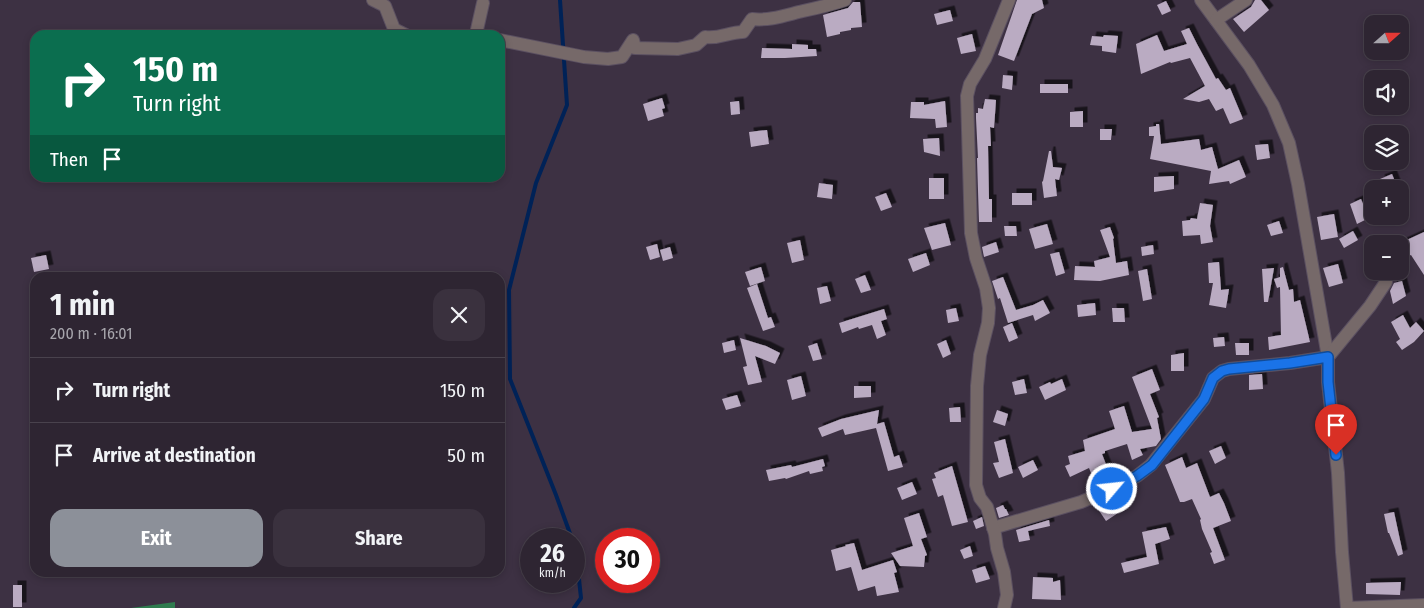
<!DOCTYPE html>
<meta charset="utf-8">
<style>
:root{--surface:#2e2532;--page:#3a313e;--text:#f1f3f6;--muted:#a7a5ac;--line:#49424d;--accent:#8c9099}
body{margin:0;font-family:"Fira Sans Condensed",sans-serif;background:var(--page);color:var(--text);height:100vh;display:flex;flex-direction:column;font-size:19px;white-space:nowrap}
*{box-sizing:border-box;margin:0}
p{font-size:16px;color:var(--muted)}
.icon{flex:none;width:28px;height:28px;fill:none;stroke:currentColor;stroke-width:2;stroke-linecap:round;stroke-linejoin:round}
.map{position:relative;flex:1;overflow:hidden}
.sheet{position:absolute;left:30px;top:272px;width:475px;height:305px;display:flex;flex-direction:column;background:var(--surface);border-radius:15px;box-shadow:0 2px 8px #0003,0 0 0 1px var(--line)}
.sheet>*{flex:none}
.banner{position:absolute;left:30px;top:30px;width:475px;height:152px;border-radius:15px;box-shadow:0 2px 8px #0003,0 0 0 1px var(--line);background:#0b6e4f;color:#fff;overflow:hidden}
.needle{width:32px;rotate:69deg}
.tools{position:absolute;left:1364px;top:15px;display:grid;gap:10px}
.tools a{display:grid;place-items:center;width:45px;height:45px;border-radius:10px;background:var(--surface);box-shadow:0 2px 8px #0003,0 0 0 1px var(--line);font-size:25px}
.speed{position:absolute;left:520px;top:528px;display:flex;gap:10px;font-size:25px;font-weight:700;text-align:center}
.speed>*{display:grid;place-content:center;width:65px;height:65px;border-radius:50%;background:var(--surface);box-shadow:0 2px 8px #0003,0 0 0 1px var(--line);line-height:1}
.speed small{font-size:12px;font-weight:400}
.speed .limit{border:8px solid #d22;background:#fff;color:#111}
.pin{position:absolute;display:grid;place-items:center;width:42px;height:42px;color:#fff;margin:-51px -21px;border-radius:50% 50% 50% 0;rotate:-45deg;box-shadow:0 0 5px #0007}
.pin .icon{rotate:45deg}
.me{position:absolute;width:55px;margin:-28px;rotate:62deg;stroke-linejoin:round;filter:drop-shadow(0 0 4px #0008)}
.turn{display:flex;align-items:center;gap:18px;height:105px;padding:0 20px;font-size:22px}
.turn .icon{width:65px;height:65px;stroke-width:2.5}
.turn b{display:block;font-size:35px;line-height:42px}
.then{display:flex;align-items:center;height:48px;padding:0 20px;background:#0003;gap:10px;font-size:19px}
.round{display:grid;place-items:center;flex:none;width:52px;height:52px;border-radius:15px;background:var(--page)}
.head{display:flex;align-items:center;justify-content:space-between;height:85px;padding:0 20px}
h1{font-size:30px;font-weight:700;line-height:38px}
.cta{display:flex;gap:10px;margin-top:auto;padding:10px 20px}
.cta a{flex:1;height:58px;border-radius:15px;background:var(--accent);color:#fff;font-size:20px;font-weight:700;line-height:58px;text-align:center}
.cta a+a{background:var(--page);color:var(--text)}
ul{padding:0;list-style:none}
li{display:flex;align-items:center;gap:15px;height:65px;padding:0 20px;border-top:1px solid var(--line)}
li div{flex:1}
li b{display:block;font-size:19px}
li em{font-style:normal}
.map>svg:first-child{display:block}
</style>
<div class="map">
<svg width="1424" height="608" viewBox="0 0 1424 608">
<defs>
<filter id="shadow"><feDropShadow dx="4.5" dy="-4.5" stdDeviation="0" flood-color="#0009"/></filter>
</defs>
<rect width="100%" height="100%" fill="#3d3143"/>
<path fill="#2f7c4f" d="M175,602V608H131Z"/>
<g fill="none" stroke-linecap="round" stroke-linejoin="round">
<g stroke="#002257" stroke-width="4">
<path d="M560,0L567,105L536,183L509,290L510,379L556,495L572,539"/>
<path d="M574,543L576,551L581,598L574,608"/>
</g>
</g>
<g fill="#baabc2" filter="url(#shadow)">
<path d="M1017,0H1042L1044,8L1032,14L1014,61L998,55Z"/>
<path d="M1255,0H1261L1269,10L1244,32L1233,19L1251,7Z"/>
<path d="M1166,1L1171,11L1162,15L1157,5Z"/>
<path d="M853,2H860L862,27L851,28V30L840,32V34L827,37L823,15L848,8Z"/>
<path d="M950,10L953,21L937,25L934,14Z"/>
<path d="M1189,28L1197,44L1216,79L1218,78L1226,90L1230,88L1243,119L1230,124L1223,108L1216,111L1209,99L1199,102L1183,99L1205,86L1190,58L1171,63L1170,62L1141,74L1136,44L1157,35L1164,51L1187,44L1181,31Z"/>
<path d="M972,34L976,51L961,54L957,38Z"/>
<path d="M1104,35L1118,36L1116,53L1102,51V46L1090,45L1092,36L1103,37Z"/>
<path d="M792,44L808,45V49H816L817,56L785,58H761L762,48L792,49Z"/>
<path d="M1003,75L1013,76L1012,90L1002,88Z"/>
<rect x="1040" y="84" width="28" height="9"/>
<path d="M662,98L665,108L662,109L664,116L648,121L643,104Z"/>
<path d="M985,99L996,100L994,128L990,127L991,146H988L989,199H992V222H979L977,158H978L976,118V113H978V108L983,109Z"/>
<path d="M739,101L740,114L731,115L730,102Z"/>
<path d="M945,101L947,127L936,128L935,119L910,118L911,102H924V105Z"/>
<path d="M1083,111V127H1070V112Z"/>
<path d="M1156,124H1159L1161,144L1199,139L1201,150L1212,147L1218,169L1239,160L1246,177L1230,184L1229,181L1209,184L1211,171L1150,159L1154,136H1149V127L1156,126Z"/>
<path d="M1100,129H1112L1111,140H1100Z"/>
<path d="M767,130L769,144L751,147L749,132Z"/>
<path d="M939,138L940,156L924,152L923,139Z"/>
<path d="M1268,144L1270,158L1257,160L1255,145Z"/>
<path d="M1049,151H1051L1053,167L1062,168L1059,180L1055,179L1057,196L1044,198L1042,182L1043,181Z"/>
<path d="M1392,174L1398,189H1384L1380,179Z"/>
<path d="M1174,176V189L1154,192V177Z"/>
<rect x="929" y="178" width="15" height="21"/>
<path d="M819,183L833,185L832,199L817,197Z"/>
<path d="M886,193L892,207L881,211L875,197Z"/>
<rect x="1012" y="193" width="20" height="12"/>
<path d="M1361,199L1369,218L1357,224L1350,204Z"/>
<path d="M1200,203L1213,205L1210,226L1213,242L1201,244L1200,235L1183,236L1182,221L1190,220L1191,218L1197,219Z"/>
<path d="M1334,214L1338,237L1321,240L1317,217Z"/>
<path d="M1279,221L1283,233L1271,236L1267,225Z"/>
<path d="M945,223L951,245L932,250L924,228Z"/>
<path d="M1047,224L1053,244L1035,249L1029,229Z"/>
<path d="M1004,226H1016L1017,236H1005Z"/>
<path d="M1110,227L1114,238L1113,239L1116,263L1127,261L1129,275L1100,281L1074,280L1075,266L1095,267L1094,261L1110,257L1100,230Z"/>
<path d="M1353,231L1358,240L1344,248L1339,239Z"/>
<path d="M1424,232V275L1411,255L1403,258L1400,251V244H1398Z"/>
<path d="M800,240L804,260L792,263L787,243Z"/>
<path d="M996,242L999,252L984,257L982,247Z"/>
<path d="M657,244L660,257L650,260L646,247Z"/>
<path d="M1153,245L1154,254L1142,256L1141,247Z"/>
<path d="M670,247L673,258L663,261L660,250Z"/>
<path d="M1059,252L1065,273L1056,276L1050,254Z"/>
<path d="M926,253L930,265L913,272L908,259Z"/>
<path d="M46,255L49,269L34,272L31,258Z"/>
<path d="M1219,262L1221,290L1229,289L1226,308L1209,305L1213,283H1209L1208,263Z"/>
<path d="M1338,264L1343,283L1329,287L1323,268Z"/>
<path d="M761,267L765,281L750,286L745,272Z"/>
<path d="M1283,267L1289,290L1293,289L1294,302L1300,300L1310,342L1269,350L1268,337L1281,335L1280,287L1277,288L1274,279L1280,277V268Z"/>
<path d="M1274,268L1268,302H1264L1262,269Z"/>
<path d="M1147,269L1152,299L1143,301L1138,271Z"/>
<path d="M865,275L871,290L861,293L855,279Z"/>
<path d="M1003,277L1016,310L1033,305L1043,300L1050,313L1035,321L1033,315L1008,323L1000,298L998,299L992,281Z"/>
<path d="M1402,281L1406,296L1393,304L1390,291L1394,283Z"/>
<path d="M757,284L768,318L771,317L775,327L763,331L747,288Z"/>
<path d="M827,286L831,301L820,304L817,288Z"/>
<path d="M1095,303L1096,315L1078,317L1077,305Z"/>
<path d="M956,308L959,321L948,323L946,310Z"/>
<path d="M1112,308H1124L1125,322H1113Z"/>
<path d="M884,309L887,319L881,321L886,335L877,339L872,325L859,329L858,327L842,333L839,323Z"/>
<path d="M1403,315L1410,328L1416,322L1424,331L1414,342L1402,350L1396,342L1400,339L1391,322Z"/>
<path d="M1012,323L1018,338L1009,342L1003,327Z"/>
<path d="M1224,337L1225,346L1214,347L1213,338Z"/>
<path d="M740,338L766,346L780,353L775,364L755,356L762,382L748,385L743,367L747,366Z"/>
<path d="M734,340L736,350L724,353L722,343Z"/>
<path d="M946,340L951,354L943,358L937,344Z"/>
<path d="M817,343L822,359L813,361L808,346Z"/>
<path d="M1235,343H1249V355H1236Z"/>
<path d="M1184,353V371H1171V355Z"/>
<path d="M1152,369L1160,390L1150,394L1159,417L1157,418L1161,439L1156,446L1140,449L1143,455L1132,460L1127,444L1105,451V453L1102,454L1109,472L1093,478L1089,468L1070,477L1065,466L1070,464L1068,456L1085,451L1083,440L1115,429L1109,411L1124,406L1132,432L1152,429L1132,377Z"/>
<path d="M1262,374L1263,389L1249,390V375Z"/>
<path d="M801,376L806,396L792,400L787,380Z"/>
<path d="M1024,379L1027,393L1015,395L1012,382Z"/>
<path d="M1062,379L1066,390L1045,400L1039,387L1050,382L1051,384Z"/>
<path d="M854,386H871V397L854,398Z"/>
<path d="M737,395L741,406L726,410L722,399Z"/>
<path d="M960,407L961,422H950L949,408Z"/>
<path d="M879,410L877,424L884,422L894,457L899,455L903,467L888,471L876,428L845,435L843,429L822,437L818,428L841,419Z"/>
<path d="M997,410L1008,414L1005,426L993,422Z"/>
<path d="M1005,439L1013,473L999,478L993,463L999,462L994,442Z"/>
<path d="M1221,446L1226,458L1215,464L1209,451Z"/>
<path d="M1182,457L1186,468L1197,463L1210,497L1219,493L1224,503L1231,521L1213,528L1225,560L1214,564L1210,553L1212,552L1202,529L1200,520L1201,519L1192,499L1184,502H1180L1165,465Z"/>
<path d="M823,459L825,466L822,467L823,471L810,474L809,471L786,479L785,478L769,481L766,470L791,465L792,467Z"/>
<path d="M1033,460L1038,470L1023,478L1018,467Z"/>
<path d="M952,466L968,522L952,526L943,495L938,497L932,479L936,478L934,473Z"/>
<path d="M912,482L917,494L902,500L897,488Z"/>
<path d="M1116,497L1124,509L1106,521L1098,509Z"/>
<path d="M1003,505L1005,509H1006L1009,515L999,518L996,508Z"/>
<path d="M1394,512L1403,554L1398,556L1389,533H1388L1384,514Z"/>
<path d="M919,513L927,537L921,539L927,555L925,556L924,567L900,566L891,553L913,546L904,518Z"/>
<path d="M982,517L984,526L976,529L973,521Z"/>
<path d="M1049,520L1050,526L1028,531L1030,540L1019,542L1016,530Z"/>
<path d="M1166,527L1170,539L1155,544L1159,564L1124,573L1121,563L1147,557L1142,532Z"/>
<path d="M854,543L862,570L893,560L897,572L894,573L899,592L877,596L875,586L858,591L851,567L836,571L831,550L846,546L845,545Z"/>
<path d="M970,546L973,556L964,559L960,550Z"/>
<path d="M985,566L990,579L976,583L972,570Z"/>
<path d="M1033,577L1053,578V582L1060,580L1061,600L1032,599Z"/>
<path d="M1401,582L1400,595L1366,594V583Z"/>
<rect x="13" y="585" width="9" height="22"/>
</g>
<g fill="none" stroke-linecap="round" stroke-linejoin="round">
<g stroke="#5b5061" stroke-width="14">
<g id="minor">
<path d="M373,0L385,6L394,29L406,35"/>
<path d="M1201,0L1249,65L1273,105L1289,143L1298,184L1328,357V382L1338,473L1342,552L1347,608"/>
<path d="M1216,20L1246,0"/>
<path d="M478,35L476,34L483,3"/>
<path d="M500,40L584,57L608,59L622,57L633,40L635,48L678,49L696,45L705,37C721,39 728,32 743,32L752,19C770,21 786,15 803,11C817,8 831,5 845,0"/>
<path d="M993,528L1081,502L1123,484L1137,476L1151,465L1204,399L1213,378L1222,371L1229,369L1290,363L1328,357L1370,306L1386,282"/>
<path d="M1004,608L1007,595L1004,572L997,548L995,534L987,507L980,498L976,485L977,386L980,355L988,323L989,308L986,288L976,258L971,233L967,96L970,84L985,59L1009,0"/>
<path d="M1347,608L1424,605"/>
</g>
</g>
<use href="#minor" stroke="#766969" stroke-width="12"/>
</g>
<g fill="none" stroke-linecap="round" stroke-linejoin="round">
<g stroke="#114b97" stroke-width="12">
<path id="route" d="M1112,489L1137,476L1152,465L1204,399L1213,378L1222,371L1229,369L1290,363L1328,357V382L1336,455"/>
</g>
<use href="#route" stroke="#1a73e8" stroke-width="9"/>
</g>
</svg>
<div class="tools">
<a><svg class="needle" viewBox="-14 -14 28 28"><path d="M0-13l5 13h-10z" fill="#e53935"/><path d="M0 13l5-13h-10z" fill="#a7a5ac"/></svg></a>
<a><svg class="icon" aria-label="sound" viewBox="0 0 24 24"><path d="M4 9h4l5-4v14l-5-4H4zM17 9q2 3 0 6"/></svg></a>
<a><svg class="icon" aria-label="layers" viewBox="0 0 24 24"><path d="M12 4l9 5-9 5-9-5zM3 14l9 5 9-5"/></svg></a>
<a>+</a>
<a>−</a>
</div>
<div class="speed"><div>26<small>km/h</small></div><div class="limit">30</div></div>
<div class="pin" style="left:1336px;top:455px;background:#d93025"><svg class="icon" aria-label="arrive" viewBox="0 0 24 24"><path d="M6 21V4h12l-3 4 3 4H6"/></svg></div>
<svg class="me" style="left:1112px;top:489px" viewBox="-20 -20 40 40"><circle r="17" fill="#1a73e8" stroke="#fff" stroke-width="3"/><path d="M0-11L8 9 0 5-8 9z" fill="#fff"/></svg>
<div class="banner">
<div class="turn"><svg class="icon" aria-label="right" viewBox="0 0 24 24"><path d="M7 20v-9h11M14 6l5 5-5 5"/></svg><div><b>150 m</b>Turn right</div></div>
<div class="then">Then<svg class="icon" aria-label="arrive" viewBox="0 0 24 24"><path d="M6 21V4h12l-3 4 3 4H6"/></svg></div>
</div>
<section class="sheet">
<div class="head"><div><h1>1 min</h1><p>200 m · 16:01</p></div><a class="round"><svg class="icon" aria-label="close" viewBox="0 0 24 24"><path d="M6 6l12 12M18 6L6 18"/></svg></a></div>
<ul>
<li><svg class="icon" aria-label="right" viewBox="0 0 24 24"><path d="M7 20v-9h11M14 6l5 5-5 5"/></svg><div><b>Turn right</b></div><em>150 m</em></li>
<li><svg class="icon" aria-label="arrive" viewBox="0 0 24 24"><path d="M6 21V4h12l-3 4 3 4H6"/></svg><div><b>Arrive at destination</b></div><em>50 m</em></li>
</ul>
<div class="cta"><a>Exit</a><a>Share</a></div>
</section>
</div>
